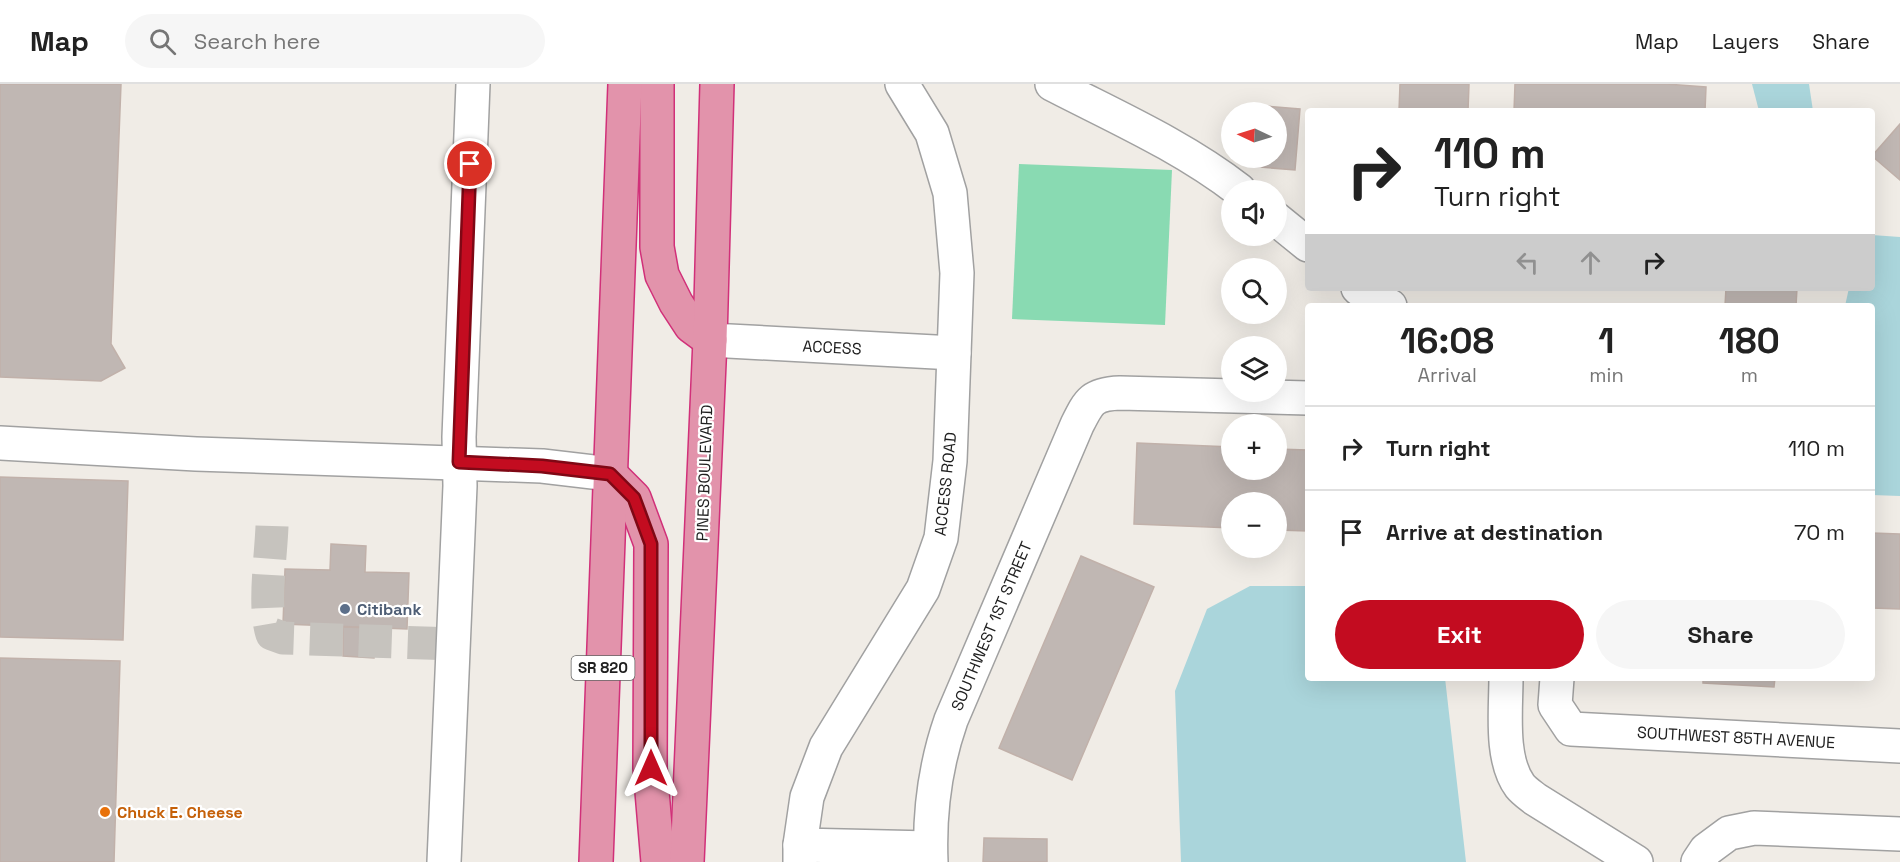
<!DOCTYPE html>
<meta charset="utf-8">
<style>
:root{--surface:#fff;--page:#f6f6f6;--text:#222;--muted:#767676;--line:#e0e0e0;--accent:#c30c20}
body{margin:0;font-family:"Space Grotesk",sans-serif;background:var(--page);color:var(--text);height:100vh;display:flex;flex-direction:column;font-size:22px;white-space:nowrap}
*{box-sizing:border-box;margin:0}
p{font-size:20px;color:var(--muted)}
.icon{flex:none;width:33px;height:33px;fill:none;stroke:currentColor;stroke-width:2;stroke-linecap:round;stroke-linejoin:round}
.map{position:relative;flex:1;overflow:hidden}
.sheet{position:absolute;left:1305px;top:219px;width:570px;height:378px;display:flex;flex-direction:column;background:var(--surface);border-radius:6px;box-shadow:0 6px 24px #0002}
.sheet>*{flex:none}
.guide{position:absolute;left:1305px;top:24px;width:570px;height:183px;border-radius:6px;box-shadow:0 6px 24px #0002;background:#fff;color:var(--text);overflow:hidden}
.needle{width:39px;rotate:274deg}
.controls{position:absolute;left:1221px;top:18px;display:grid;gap:12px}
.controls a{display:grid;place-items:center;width:66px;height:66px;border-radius:50%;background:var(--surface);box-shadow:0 6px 24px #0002;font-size:30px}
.pin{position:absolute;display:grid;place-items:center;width:51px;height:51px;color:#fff;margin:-26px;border:3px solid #fff;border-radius:50%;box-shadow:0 2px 6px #0007}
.me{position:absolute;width:66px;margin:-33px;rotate:0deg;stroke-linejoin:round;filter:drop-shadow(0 0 4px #0008)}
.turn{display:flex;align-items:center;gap:21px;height:126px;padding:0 30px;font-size:27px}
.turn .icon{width:78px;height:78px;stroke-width:2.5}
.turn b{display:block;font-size:42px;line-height:51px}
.lanes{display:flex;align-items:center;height:57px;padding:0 30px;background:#0003;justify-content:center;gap:30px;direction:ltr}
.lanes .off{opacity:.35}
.eta{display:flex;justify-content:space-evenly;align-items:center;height:102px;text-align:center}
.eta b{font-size:36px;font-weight:800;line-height:42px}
.action{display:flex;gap:12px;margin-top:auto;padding:12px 30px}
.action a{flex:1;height:69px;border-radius:36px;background:var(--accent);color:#fff;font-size:24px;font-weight:800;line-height:69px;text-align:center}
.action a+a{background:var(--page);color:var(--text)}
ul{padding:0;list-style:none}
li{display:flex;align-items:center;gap:18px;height:84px;padding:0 30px;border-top:2px solid var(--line)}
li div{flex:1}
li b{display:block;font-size:22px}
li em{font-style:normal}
header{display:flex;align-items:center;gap:36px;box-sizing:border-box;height:84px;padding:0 30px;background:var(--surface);border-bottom:2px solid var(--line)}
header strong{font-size:28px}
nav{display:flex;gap:33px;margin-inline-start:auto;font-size:21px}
.search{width:420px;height:54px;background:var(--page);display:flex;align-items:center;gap:15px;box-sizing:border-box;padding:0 21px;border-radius:33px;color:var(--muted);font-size:22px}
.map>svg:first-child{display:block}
</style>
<header>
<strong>Map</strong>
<div class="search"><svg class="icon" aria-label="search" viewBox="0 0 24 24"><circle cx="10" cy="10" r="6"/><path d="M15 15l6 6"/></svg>Search here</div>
<nav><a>Map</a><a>Layers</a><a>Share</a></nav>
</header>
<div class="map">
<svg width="1900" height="778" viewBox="0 0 1900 778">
<rect width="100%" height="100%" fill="#f0ece6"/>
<path fill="#89dab2" d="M1019,80L1172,86L1165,241L1012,235Z"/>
<g fill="#aad5db">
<path d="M1752,0H1809L1813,27H1759Z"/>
<path d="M1872,151L1900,153V412L1872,411V222H1845L1849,204H1872Z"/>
<path d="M1250,502H1308V594H1445L1466,778H1181L1175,607L1207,525Z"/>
</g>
<g fill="#c0b7b3" stroke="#c1b1aa" stroke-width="1.5">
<path d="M0,0H121L111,260L125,284L101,297L0,293Z"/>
<path d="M1400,0H1469L1468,27H1399Z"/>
<path d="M1515,0H1666L1706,3L1705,27H1514Z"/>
<path d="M1253,21L1300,25L1295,86L1248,82V74H1276V28H1253Z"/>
<path d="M1900,40V96L1872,72Z"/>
<path d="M1726,204H1797L1796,222H1725Z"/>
<path d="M1137,359L1232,363V386H1276V365L1308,366V447L1276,446V418H1232V444L1134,440Z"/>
<path d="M0,393L128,397L123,556L0,553Z"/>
<path d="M1872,449L1900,450V525L1872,524Z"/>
<path d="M331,460L366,462L365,488L409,489L407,545L283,540L285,485L330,486Z"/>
<path d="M1081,472L1154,503L1072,696L999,664Z"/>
<path d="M343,543L375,544L374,574L343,572Z"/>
<path d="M0,574L120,577L114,778H0Z"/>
<path d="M1703,594H1775L1774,603L1703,599Z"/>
<path d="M984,754L1047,755V778H983Z"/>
</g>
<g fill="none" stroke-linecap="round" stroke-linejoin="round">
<path stroke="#c6c3be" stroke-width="33" stroke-dasharray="33 16" stroke-linecap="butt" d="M272,442C271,472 263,523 272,550L283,554L452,560"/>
<g stroke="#a1a1a1" stroke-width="36">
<g id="minor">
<path d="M1052,0C1116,33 1182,62 1239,106"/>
<path d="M1276,135L1308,161"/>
<path d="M1358,204L1374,217L1390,222"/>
<path d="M710,256L954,269"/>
<path d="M0,359L196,370L542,382L610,390"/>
<path d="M1506,594C1506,626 1500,675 1520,702C1524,707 1530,711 1535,715L1636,778"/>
<path d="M1557,594L1555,621L1571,645L1900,662"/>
<path d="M800,761L930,764"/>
<path d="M444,778L460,402L459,353L473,0"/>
<path d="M800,778V761L807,713L826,663L923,505L941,454L950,377L957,189L950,109L932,49L902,0"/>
<path d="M931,778C929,730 935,682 951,636L1077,341C1089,317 1092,310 1120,309L1308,314"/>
<path d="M1698,778L1706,766L1729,749L1754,744L1900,750"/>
</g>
</g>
<g stroke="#d13079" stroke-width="36">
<g id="highway">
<path d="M657,0V163L662,191L676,219L691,242L710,256"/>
<path d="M610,390L634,414L651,460L650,684L658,778"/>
<path d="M596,778L625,0"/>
<path d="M687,778L710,256L717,0"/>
</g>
</g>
<use href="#minor" stroke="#fff" stroke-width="33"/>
<use href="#highway" stroke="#e293ab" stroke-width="33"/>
</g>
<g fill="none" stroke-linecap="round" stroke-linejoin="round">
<g stroke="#7f0815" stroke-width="15">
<path id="route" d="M470,80L459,378L542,382L610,390L634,414L651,460V684"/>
</g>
<use href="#route" stroke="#c30c20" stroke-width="10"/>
</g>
<circle fill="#5c6f8a" stroke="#fff" stroke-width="2" cx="345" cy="525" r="6"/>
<circle fill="#e8710a" stroke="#fff" stroke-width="2" cx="105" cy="728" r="6"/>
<g text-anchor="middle" stroke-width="4.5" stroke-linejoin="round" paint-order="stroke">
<rect fill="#fff" stroke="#636363" stroke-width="1.5" x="571.5" y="572" width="63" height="24" rx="4.5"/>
<g font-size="15" font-weight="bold" fill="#202020">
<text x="603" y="589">SR 820</text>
</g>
<g font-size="16" fill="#202020" stroke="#fff">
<text transform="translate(832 263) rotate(3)" y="6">ACCESS</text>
<text transform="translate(704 389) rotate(-88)" y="6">PINES BOULEVARD</text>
<text transform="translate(945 400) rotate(-84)" y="6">ACCESS ROAD</text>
<text transform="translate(991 542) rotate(-67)" y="6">SOUTHWEST 1ST STREET</text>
<text transform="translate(1736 653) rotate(3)" y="6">SOUTHWEST 85TH AVENUE</text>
</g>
<g font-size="16" font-weight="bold" fill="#4e5e75" stroke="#fff" text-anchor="start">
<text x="357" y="531">Citibank</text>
</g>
<g font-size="16" font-weight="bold" fill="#c56008" stroke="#fff" text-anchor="start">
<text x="117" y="734">Chuck E. Cheese</text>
</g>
</g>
</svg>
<div class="controls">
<a><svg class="needle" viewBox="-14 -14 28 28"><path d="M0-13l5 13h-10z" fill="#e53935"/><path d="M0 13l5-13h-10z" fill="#767676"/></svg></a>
<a><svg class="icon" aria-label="sound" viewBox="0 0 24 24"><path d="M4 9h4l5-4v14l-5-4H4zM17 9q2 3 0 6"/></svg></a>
<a><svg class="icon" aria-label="search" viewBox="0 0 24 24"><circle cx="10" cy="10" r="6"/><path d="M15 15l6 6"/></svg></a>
<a><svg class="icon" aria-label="layers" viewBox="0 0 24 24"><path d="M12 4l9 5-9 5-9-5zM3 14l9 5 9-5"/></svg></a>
<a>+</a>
<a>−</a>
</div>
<div class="pin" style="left:470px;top:80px;background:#d93025"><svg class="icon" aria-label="arrive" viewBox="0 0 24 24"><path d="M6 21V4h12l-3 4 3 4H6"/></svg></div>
<svg class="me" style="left:651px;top:684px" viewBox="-20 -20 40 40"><path d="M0-17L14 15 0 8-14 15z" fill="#c30c20" stroke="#fff" stroke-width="4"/></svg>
<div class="guide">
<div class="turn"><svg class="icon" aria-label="right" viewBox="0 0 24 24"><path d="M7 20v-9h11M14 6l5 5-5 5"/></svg><div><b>110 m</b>Turn right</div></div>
<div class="lanes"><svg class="icon off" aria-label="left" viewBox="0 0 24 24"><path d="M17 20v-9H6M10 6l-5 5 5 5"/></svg><svg class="icon off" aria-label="ahead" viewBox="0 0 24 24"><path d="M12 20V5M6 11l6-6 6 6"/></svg><svg class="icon" aria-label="right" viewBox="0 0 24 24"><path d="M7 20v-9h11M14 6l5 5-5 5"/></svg></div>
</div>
<section class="sheet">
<div class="eta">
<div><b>16:08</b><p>Arrival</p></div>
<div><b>1</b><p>min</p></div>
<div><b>180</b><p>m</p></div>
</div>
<ul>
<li><svg class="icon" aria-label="right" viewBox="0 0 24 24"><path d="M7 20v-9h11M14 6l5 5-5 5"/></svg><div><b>Turn right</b></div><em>110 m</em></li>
<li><svg class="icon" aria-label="arrive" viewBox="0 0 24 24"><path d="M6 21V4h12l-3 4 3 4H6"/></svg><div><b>Arrive at destination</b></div><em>70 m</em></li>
</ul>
<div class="action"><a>Exit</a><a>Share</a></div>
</section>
</div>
